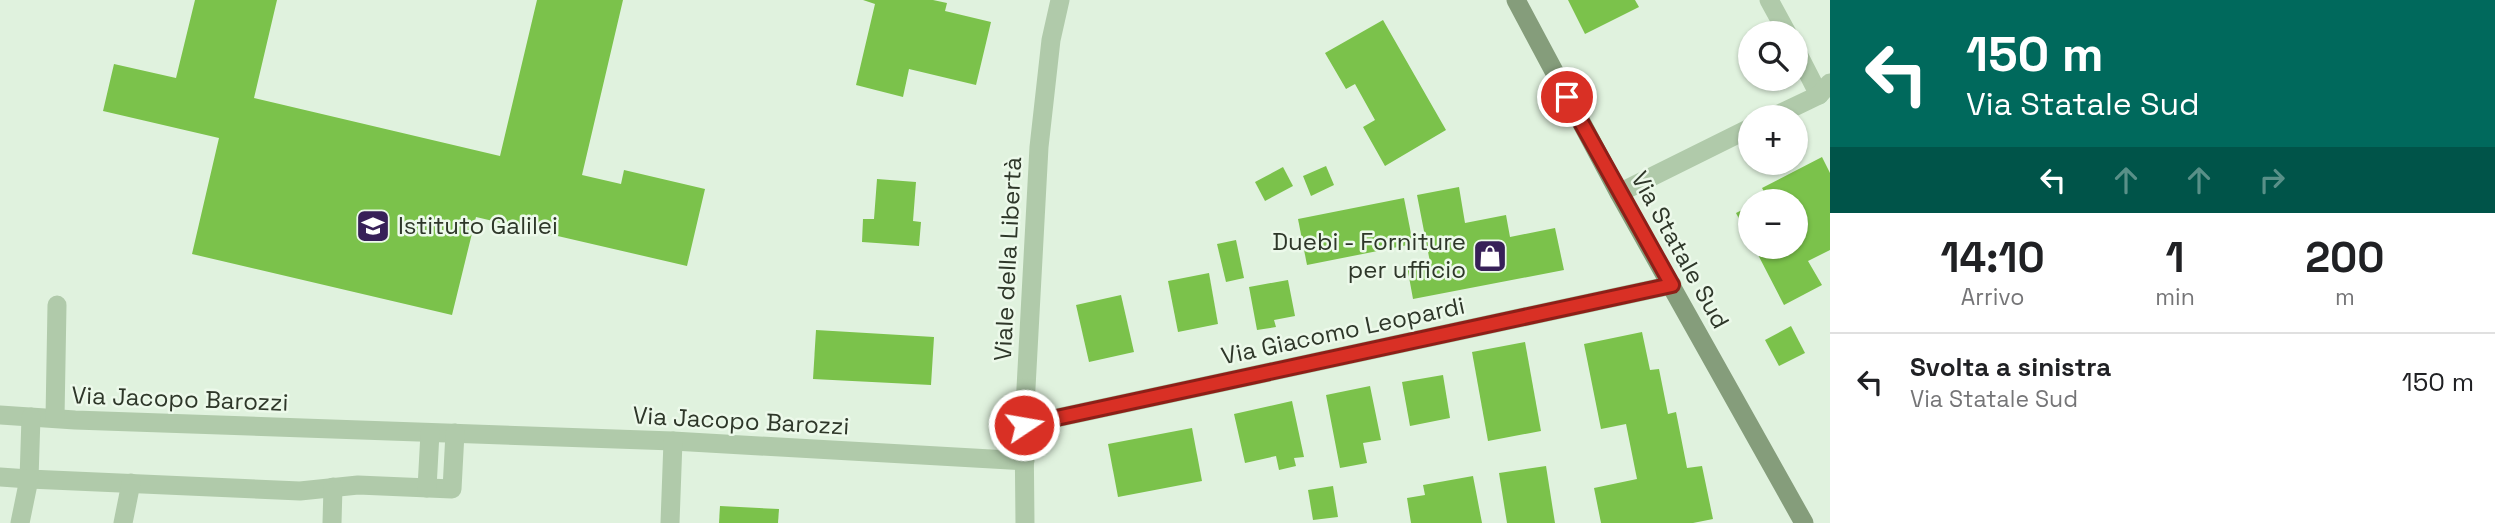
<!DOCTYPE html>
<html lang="it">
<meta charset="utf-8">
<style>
:root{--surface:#fff;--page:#f6f6f6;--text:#202124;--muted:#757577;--line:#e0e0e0}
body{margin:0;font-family:"Space Grotesk",sans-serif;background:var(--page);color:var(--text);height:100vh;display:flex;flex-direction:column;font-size:26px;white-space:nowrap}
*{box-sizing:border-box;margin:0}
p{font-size:23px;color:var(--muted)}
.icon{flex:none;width:38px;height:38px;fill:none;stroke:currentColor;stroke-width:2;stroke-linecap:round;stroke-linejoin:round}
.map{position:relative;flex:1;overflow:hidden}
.drawer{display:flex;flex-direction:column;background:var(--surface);width:665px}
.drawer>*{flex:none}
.guide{background:#00695c;color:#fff;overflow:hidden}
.tools{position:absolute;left:1738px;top:21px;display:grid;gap:14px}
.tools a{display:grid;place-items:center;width:70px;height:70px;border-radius:50%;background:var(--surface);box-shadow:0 2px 5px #0004;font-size:35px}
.pin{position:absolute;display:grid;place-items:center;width:60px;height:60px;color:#fff;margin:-30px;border:4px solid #fff;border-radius:50%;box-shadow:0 2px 7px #0007}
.me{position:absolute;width:77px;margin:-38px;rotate:78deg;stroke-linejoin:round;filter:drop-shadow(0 0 5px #0008)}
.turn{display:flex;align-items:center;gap:24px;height:147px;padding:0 21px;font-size:32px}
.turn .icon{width:91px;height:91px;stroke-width:2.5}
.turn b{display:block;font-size:49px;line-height:60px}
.lanes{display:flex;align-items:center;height:66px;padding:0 21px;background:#0003;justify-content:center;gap:35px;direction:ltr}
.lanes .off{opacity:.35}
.eta{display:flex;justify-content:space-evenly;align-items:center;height:119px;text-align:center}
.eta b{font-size:42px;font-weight:600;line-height:49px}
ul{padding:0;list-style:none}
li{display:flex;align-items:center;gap:21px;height:98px;padding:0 21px;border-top:2px solid var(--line)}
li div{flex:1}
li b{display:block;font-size:26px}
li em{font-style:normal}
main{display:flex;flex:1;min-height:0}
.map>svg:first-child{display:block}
</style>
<main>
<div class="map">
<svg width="1830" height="523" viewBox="0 0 1830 523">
<rect width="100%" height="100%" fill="#e0f2de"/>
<g fill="#7bc24b">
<path d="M195,0H277L254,98L500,156L537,0H623L582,175L621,184L624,170L705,189L687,266L476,217L452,315L192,254L219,138L103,111L114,64L176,78Z"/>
<path d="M863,0H933L947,3L945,11L991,22L976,85L909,69L903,97L856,85L875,4Z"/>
<path d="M1568,0H1635L1639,7L1585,34Z"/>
<path d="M1383,20L1446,130L1385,166L1363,127L1375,120L1355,84L1346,89L1325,53Z"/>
<path d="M1822,157L1830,173V250L1808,261L1822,285L1784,305L1754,247H1796V201H1759L1767,197L1762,188Z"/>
<path d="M1326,166L1334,185L1311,196L1303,176Z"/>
<path d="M1283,167L1293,186L1265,201L1255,182Z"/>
<path d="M877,179L916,182L913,221L921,222L919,246L862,242L863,219H874Z"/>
<path d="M1459,187L1465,223L1506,215L1510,237L1555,228L1564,270L1413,299L1407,266L1430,262L1417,195Z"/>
<path d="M1404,198L1413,244L1307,265L1298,219Z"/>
<path d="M1750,206V240L1736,213Z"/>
<path d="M1236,240L1244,278L1226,282L1217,244Z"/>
<path d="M1209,273L1218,324L1178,332L1168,281Z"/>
<path d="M1288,280L1295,316L1274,320L1276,327L1257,330L1249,287Z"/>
<path d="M1121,295L1134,352L1089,362L1076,305Z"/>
<path d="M1791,326L1805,353L1779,366L1765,340Z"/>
<path d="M816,330L934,337L931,385L813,379Z"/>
<path d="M1642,332L1650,370L1659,369L1668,414L1676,412L1687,468L1702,466L1713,519L1693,523H1601L1594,488L1637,479L1626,424L1601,429L1584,344Z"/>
<path d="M1525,342L1541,431L1488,441L1472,352Z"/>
<path d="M1443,375L1450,418L1410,426L1402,382Z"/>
<path d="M1370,386L1381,440L1363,443L1367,463L1340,468L1326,395Z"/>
<path d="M1292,401L1304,457L1294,458L1296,466L1279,470L1276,456L1245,463L1234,414Z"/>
<path d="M1192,428L1202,481L1118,497L1108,444Z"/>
<path d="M1546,466L1555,523H1507L1499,473Z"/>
<path d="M1473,476L1482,523H1411L1407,498L1425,495L1423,485Z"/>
<path d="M1333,486L1338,517L1313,520L1308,490Z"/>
<path d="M720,506L779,509L778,523H719Z"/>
</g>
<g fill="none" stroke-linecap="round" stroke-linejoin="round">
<g stroke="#b0caaa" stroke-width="19">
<path d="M1769,0L1787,33"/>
<path d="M1796,50L1819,95"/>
<path d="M1773,117L1819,95L1830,83"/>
<path d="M1619,193L1750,128"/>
<path d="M0,415L75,420L673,441L1025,461"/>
<path d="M31,417L29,479L300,491L358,485L452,489L455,433"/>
<path d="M55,418L57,305"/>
<path d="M1024,425L1672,285"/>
<path d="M0,477L29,479L20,523"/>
<path d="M427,488L430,433"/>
<path d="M123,523L131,483"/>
<path d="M332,523L333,487"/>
<path d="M670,523L673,441"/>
</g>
<path stroke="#b0caaa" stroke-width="19" d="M1025,523L1024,425L1039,147L1051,40L1060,0"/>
<path stroke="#859d7b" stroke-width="19" d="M1516,0L1619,193L1804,523"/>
</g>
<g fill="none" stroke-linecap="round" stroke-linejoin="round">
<g stroke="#8d1f18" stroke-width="18">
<path id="route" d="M1024,425L1672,285L1567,97"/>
</g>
<use href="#route" stroke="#d93025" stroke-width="12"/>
</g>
<defs>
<g id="school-square" transform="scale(1.75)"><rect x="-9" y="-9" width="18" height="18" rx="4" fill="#372058" stroke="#ecf9ea"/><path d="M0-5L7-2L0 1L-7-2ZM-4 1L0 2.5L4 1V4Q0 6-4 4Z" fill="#fff"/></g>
<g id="shop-square" transform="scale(1.75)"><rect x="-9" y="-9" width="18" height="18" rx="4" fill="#372058" stroke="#ecf9ea"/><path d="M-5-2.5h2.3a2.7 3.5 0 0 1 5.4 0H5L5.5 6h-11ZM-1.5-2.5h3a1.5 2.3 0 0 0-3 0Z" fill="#fff"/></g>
</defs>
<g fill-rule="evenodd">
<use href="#school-square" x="373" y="226"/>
<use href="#shop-square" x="1490" y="256"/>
</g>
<g text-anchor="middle" stroke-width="5" stroke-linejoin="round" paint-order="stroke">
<g font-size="24" fill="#2e3729" stroke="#ecf9ea" text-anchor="start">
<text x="398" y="234">Istituto Galilei</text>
<text x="1466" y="250" text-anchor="end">Duebi - Forniture<tspan x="1466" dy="28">per ufficio</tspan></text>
</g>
<g font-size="24" fill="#2e3729" stroke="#ecf9ea">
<text transform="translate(1680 250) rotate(61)" y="8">Via Statale Sud</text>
<text transform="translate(1008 259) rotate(-87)" y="8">Viale della Libertà</text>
<text transform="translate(1343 331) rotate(-12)" y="8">Via Giacomo Leopardi</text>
<text transform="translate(180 399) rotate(2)" y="8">Via Jacopo Barozzi</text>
<text transform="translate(741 421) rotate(3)" y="8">Via Jacopo Barozzi</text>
</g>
</g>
</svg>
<div class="tools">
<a><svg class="icon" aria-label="search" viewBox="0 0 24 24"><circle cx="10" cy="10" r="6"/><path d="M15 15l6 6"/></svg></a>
<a>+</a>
<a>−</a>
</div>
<div class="pin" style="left:1567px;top:97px;background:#d93025"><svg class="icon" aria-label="arrive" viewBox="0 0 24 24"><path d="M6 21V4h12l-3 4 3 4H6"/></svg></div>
<svg class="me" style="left:1024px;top:425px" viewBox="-20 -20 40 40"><circle r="17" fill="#d93025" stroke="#fff" stroke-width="3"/><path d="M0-11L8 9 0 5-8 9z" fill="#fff"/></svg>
</div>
<section class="drawer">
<div class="guide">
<div class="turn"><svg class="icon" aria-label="left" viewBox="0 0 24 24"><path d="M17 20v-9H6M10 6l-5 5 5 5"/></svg><div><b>150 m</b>Via Statale Sud</div></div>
<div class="lanes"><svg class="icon" aria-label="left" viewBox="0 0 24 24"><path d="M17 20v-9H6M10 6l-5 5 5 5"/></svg><svg class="icon off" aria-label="ahead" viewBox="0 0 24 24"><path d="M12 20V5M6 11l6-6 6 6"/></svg><svg class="icon off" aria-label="ahead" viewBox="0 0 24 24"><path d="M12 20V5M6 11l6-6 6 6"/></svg><svg class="icon off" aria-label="right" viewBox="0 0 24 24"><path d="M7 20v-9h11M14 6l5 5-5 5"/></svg></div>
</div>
<div class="eta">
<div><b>14:10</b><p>Arrivo</p></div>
<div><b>1</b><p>min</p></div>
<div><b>200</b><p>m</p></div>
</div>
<ul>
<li><svg class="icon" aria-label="left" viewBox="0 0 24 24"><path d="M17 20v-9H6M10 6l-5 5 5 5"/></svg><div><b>Svolta a sinistra</b><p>Via Statale Sud</p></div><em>150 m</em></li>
</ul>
</section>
</main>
